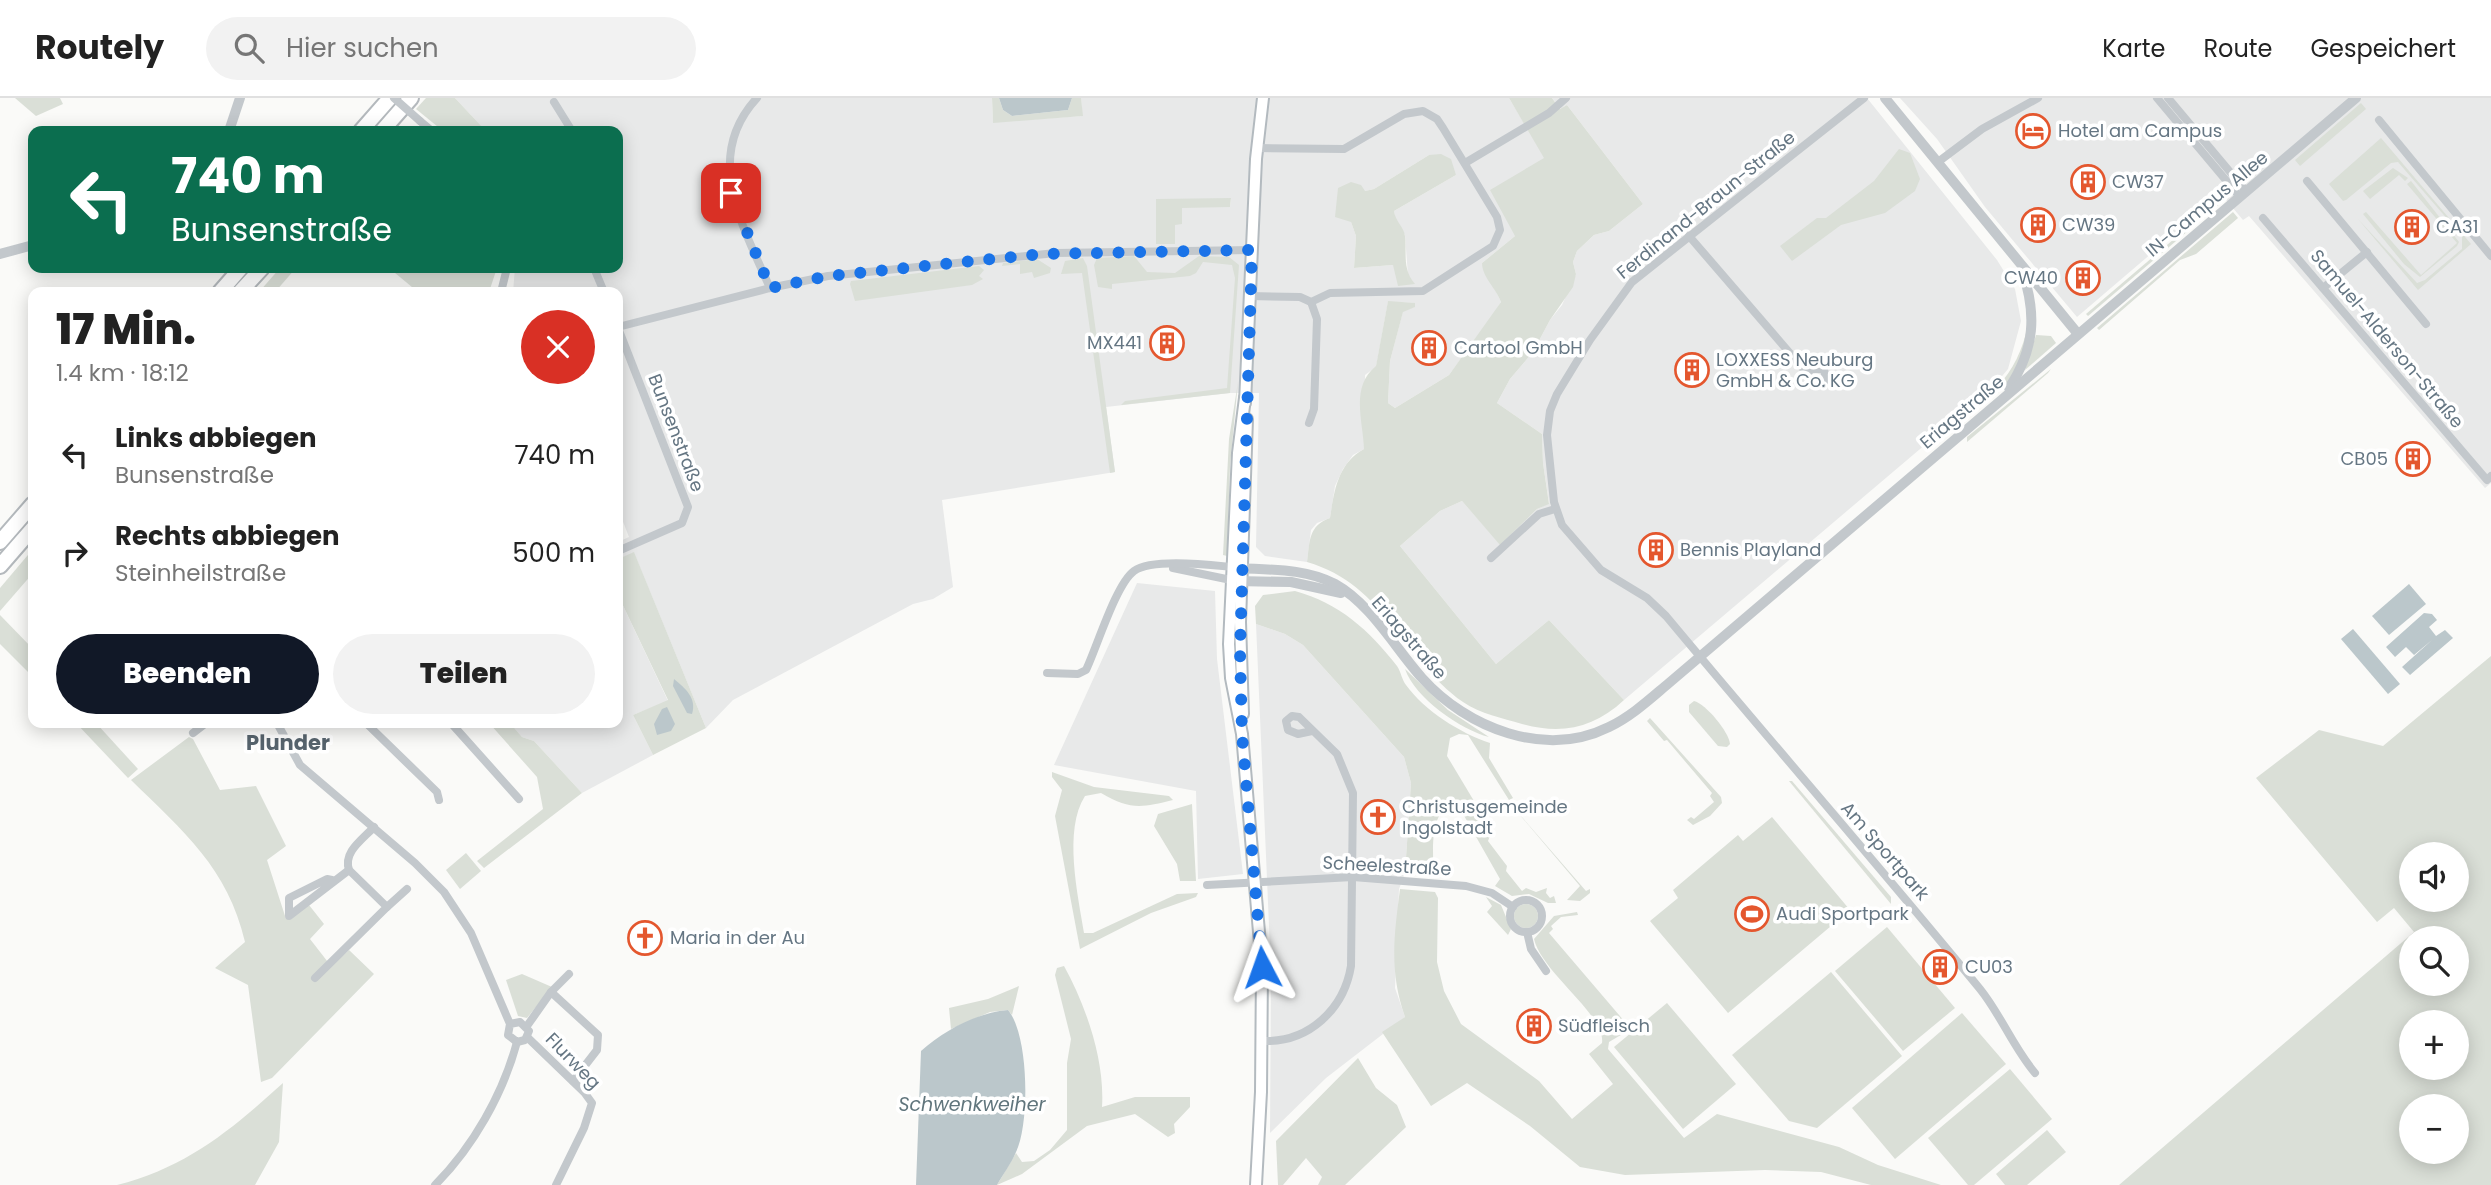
<!DOCTYPE html>
<html lang="de">
<meta charset="utf-8">
<style>
:root{--surface:#fff;--page:#f2f2f2;--text:#222;--muted:#767676;--line:#e0e0e0;--accent:#111827}
body{margin:0;font-family:Poppins,sans-serif;background:var(--page);color:var(--text);height:100vh;display:flex;flex-direction:column;font-size:26px;white-space:nowrap}
*{box-sizing:border-box;margin:0}
p{font-size:23px;color:var(--muted)}
.icon{flex:none;width:38px;height:38px;fill:none;stroke:currentColor;stroke-width:2;stroke-linecap:round;stroke-linejoin:round}
.map{position:relative;flex:1;overflow:hidden}
.details{position:absolute;left:28px;top:189px;width:595px;height:441px;display:flex;flex-direction:column;background:var(--surface);border-radius:14px;box-shadow:0 4px 18px #0003}
.details>*{flex:none}
.top-card{position:absolute;left:28px;top:28px;width:595px;height:147px;border-radius:14px;box-shadow:0 4px 18px #0003;background:#0b6e4f;color:#fff;overflow:hidden}
.buttons{position:absolute;left:2399px;top:744px;display:grid;gap:14px}
.buttons a{display:grid;place-items:center;width:70px;height:70px;border-radius:50%;background:var(--surface);box-shadow:0 4px 18px #0003;font-size:35px}
.pin{position:absolute;display:grid;place-items:center;width:60px;height:60px;color:#fff;margin:-30px;border-radius:14px;box-shadow:0 4px 10px #0006}
.me{position:absolute;width:77px;margin:-38px;rotate:356deg;stroke-linejoin:round;filter:drop-shadow(0 0 5px #0008)}
.turn{display:flex;align-items:center;gap:24px;height:147px;padding:0 28px;font-size:32px}
.turn .icon{width:91px;height:91px;stroke-width:2.5}
.turn b{display:block;font-size:49px;line-height:60px}
.round{display:grid;place-items:center;flex:none;width:74px;height:74px;border-radius:37px;background:var(--page)}
.head{display:flex;align-items:center;justify-content:space-between;height:119px;padding:0 28px}
h1{font-size:42px;font-weight:800;line-height:52px}
.primary-button{display:flex;gap:14px;margin-top:auto;padding:14px 28px}
.primary-button a{flex:1;height:80px;border-radius:42px;background:var(--accent);color:#fff;font-size:28px;font-weight:800;line-height:80px;text-align:center}
.primary-button a+a{background:var(--page);color:var(--text)}
ul{padding:0;list-style:none}
li{display:flex;align-items:center;gap:21px;height:98px;padding:0 28px}
li div{flex:1}
li b{display:block;font-size:26px}
li em{font-style:normal}
header{display:flex;align-items:center;gap:42px;box-sizing:border-box;height:98px;padding:0 35px;background:var(--surface);border-bottom:2px solid var(--line)}
header strong{font-size:33px}
nav{display:flex;gap:38px;margin-inline-start:auto;font-size:24px}
.search{width:490px;height:63px;background:var(--page);display:flex;align-items:center;gap:18px;box-sizing:border-box;padding:0 24px;border-radius:38px;color:var(--muted);font-size:26px}
.map>svg:first-child{display:block}
</style>
<header>
<strong>Routely</strong>
<div class="search"><svg class="icon" aria-label="search" viewBox="0 0 24 24"><circle cx="10" cy="10" r="6"/><path d="M15 15l6 6"/></svg>Hier suchen</div>
<nav><a>Karte</a><a>Route</a><a>Gespeichert</a></nav>
</header>
<div class="map">
<svg width="2491" height="1087" viewBox="0 0 2491 1087">
<rect width="100%" height="100%" fill="#fafaf8"/>
<g fill="#e8e9e9" fill-rule="evenodd">
<path d="M455,0H992L993,24L1082,18L1081,0H1509L1545,60L1515,138L1482,165L1501,204L1493,217L1449,277L1395,310L1388,305L1390,263L1403,213L1414,209V205L1388,204L1376,269L1365,277L1364,351L1353,357L1343,371L1335,388L1330,420L1317,425L1311,432L1307,464L1265,458L1256,449L1259,295H1230L1106,309L1115,374L942,402L953,489L933,501L913,506L733,602L706,630L634,455L618,461V444L629,439L618,411V194H513L515,170H618V33H486ZM1429,57L1456,77L1394,113L1395,121L1405,137L1408,178L1414,185L1393,167L1354,170L1356,138L1351,124L1365,93L1374,91ZM1156,101H1231L1230,109H1182L1175,127Z"/>
<path d="M1552,0H1867L1997,162L2015,191L2021,223L2008,271L1992,290L1624,602L1549,522L1496,566L1400,448L1440,413L1462,403L1500,446L1537,411L1549,405L1543,365L1542,336L1497,305L1510,281L1533,254L1550,222L1562,207L1576,176L1573,164L1577,153L1594,137L1609,133L1643,106L1567,7L1561,11Z"/>
<path d="M1900,0H2491V385L2485,390L2249,118L2243,122L2221,96L2077,219L1985,109L1937,41Z"/>
<path d="M1137,485L1215,493L1217,561L1243,776L1198,781L1196,693L1054,667Z"/>
<path d="M618,497L668,603L633,617L653,657L582,695L534,643L522,639L510,625H618Z"/>
<path d="M1256,526L1285,536L1303,547L1404,659L1411,685L1405,775L1399,791L1395,890L1405,919L1326,980L1270,1035L1271,874Z"/>
</g>
<g fill="#dadfd7" fill-rule="evenodd">
<path d="M15,0H60L63,6L36,18Z"/>
<path d="M426,0H455L486,33H443L416,11Z"/>
<path d="M992,0H999L1003,12L1012,18L1068,12L1072,0H1081L1083,18L993,25Z"/>
<path d="M1509,0H1552L1560,11L1567,7L1643,106L1609,133L1594,137L1577,153L1573,164L1576,176L1573,189L1550,222L1533,254L1510,281L1497,305L1542,336L1543,365L1549,406L1537,411L1500,447L1462,403L1440,413L1400,448L1496,566L1549,522L1624,602C1594,630 1562,637 1522,626C1502,620 1481,616 1463,604C1402,561 1386,487 1307,464C1310,443 1308,428 1330,420C1334,393 1338,365 1364,351C1363,322 1350,289 1376,268L1388,203L1415,205V209L1403,214L1390,263L1388,305L1395,310L1449,277L1501,204C1496,190 1482,179 1482,165L1515,138L1490,92L1544,60Z"/>
<path d="M2361,5L2366,11L2300,68L2295,62Z"/>
<path d="M2381,40L2471,146L2418,192L2358,121L2417,185L2425,182L2462,151V138L2398,64L2391,65L2346,102L2343,103L2329,86Z"/>
<path d="M1899,51L1910,55L1920,81L1915,93L1885,115L1841,127L1792,163L1780,148L1817,120H1826L1874,83Z"/>
<path d="M1441,56L1451,61L1456,77L1394,113C1395,123 1404,129 1405,138C1407,156 1402,171 1415,186L1398,188L1393,167L1354,170L1356,138L1351,124L1335,119L1338,90L1351,84L1361,87L1365,93L1374,91L1429,57Z"/>
<path d="M2393,70L2408,80L2405,83L2399,77L2370,101L2363,93Z"/>
<path d="M2411,83L2459,144L2457,148L2420,179L2404,166L2363,116L2366,114L2421,177L2457,145L2407,86Z"/>
<path d="M1231,100L1230,109L1182,110V126L1175,127V146H1156V101Z"/>
<path d="M2221,101L2223,103L2088,218L2086,216Z"/>
<path d="M2233,114L2238,120L2196,156L2180,162L2099,232L2097,230Z"/>
<path d="M1134,158L1147,174L1175,175L1199,158L1229,159L1239,167L1230,295L1121,307L1125,303L1227,290L1235,180L1232,167L1203,164L1196,175L1190,178L1112,186V191L1098,189L1094,167L1097,160Z"/>
<path d="M1083,160L1087,168L1115,374L1110,375L1082,175L1061,176L1065,163Z"/>
<path d="M1037,161L1051,170L1050,175L1034,180L1032,174L1020,176V166L1002,168L1003,165Z"/>
<path d="M979,168L984,172L979,178L983,181L972,187L855,203L850,186L851,183Z"/>
<path d="M280,170H296L275,194H259Z"/>
<path d="M389,170H497L489,194H418Z"/>
<path d="M2026,235L2025,254L2007,285L1941,342L1939,340C1978,307 2013,287 2026,235Z"/>
<path d="M2036,237L2051,238L2056,245L2025,272Z"/>
<path d="M2051,271L2048,275L1967,344V339Z"/>
<path d="M1238,284L1230,368L1227,458L1223,457L1229,341Z"/>
<path d="M33,451V475L0,513V490Z"/>
<path d="M634,454L706,630L653,657L633,617L668,602L618,497V461Z"/>
<path d="M1295,493C1339,505 1369,532 1397,568C1401,574 1402,582 1406,587C1425,613 1460,635 1490,645L1489,660L1513,700L1509,702L1468,637L1459,636L1450,640L1447,658L1489,728L1494,727L1488,743L1507,768L1506,773L1522,793L1526,790L1536,794L1547,790L1546,795L1550,800L1554,798L1556,805H1548L1529,796L1512,798L1495,788L1500,781L1454,700C1428,720 1434,747 1433,777L1405,775L1411,685L1404,659L1303,547L1285,536L1256,526L1255,508L1263,497Z"/>
<path d="M0,517L33,551V579L0,546Z"/>
<path d="M2491,558V1087H2119L2414,834L2394,810L2377,824L2256,680L2319,632L2383,648ZM2457,756V802H2412V756ZM2412,840H2457V886H2412ZM2457,924V970H2412V924ZM2457,1008V1054H2412V1008Z"/>
<path d="M1405,571L1448,612L1489,639C1461,632 1415,600 1405,571Z"/>
<path d="M1694,603C1706,606 1729,634 1730,646L1727,649L1718,648L1689,614V607Z"/>
<path d="M1650,620L1721,699L1722,705L1710,718L1693,727L1687,722L1691,719L1694,721L1714,704L1710,698L1712,695L1667,642L1664,643L1647,623Z"/>
<path d="M76,625H96L138,671L128,680Z"/>
<path d="M489,625H510L522,639L534,643L582,695L484,770L477,763L543,711L537,679Z"/>
<path d="M189,639L193,641L220,692L256,688L286,748L267,762L286,821L309,807L324,826L310,841L331,868L349,852L374,876L272,980L261,984L248,887L215,870L245,844C228,770 183,733 131,682Z"/>
<path d="M1052,674L1094,689L1169,698L1173,702C1141,710 1130,712 1101,695L1085,698C1063,732 1078,797 1084,835H1093L1177,796L1198,795L1196,799L1151,815L1080,851L1055,718L1062,692L1052,679Z"/>
<path d="M1789,683H1792L1891,799V806Z"/>
<path d="M1192,706L1196,783H1180L1177,766L1154,728L1158,716Z"/>
<path d="M1514,710L1586,793L1590,791V795L1580,803L1567,802L1580,788Z"/>
<path d="M1772,719L1850,812L1728,915L1650,823L1678,800L1673,792L1738,737L1743,743Z"/>
<path d="M466,755L481,773L460,791L446,772Z"/>
<path d="M1400,791L1435,794L1438,800L1437,864L1444,893L1461,926L1539,983L1572,1021L1613,986L1589,956L1602,945C1606,917 1542,875 1534,841L1554,818L1577,814L1578,817L1561,819L1551,828L1553,831L1549,835L1631,931L1609,944L1608,951L1684,1040L1717,1016L1839,1049L1878,1067L1941,1087H1871L1821,1074L1765,1072L1625,1077L1580,1069L1530,1028L1467,985L1431,1008L1382,934L1405,919C1389,873 1394,838 1400,791Z"/>
<path d="M1486,799L1501,807L1511,831L1508,837L1487,814L1492,808Z"/>
<circle cx="1526" cy="818" r="12"/>
<path d="M1887,829L1955,910L1903,953L1835,873Z"/>
<path d="M1064,868C1086,908 1105,962 1102,1009L1135,999H1190V1009L1174,1026L1175,1035L1168,1039L1135,1016L1087,1028L1022,1076L997,1087L1016,1055L1022,1064L1034,1063L1050,1052L1067,1032V965L1071,941L1055,877L1057,870Z"/>
<path d="M1831,874L1902,958L1817,1030L1789,1023L1732,957Z"/>
<path d="M522,876L552,889L527,920L518,918L506,882Z"/>
<path d="M1019,888L1012,917L1008,912L990,914L951,931L949,910L988,901Z"/>
<path d="M1667,905L1736,986L1683,1031L1614,949Z"/>
<path d="M1962,915L2006,966L1895,1061L1852,1010Z"/>
<path d="M1358,960L1376,990L1397,1007L1406,1029L1345,1087H1318L1322,1079L1306,1060L1283,1087H1278L1276,1043Z"/>
<path d="M2010,971L2052,1021L1974,1087H1968L1928,1040Z"/>
<path d="M283,985L279,1044L255,1087H117C187,1069 231,1032 283,985Z"/>
<path d="M2047,1032L2066,1054L2027,1087H2005L1996,1076Z"/>
</g>
<g fill="#bbc7cb">
<path d="M999,0H1072L1068,12L1012,18L1003,12Z"/>
<path d="M2409,486L2426,506L2389,537L2372,518Z"/>
<path d="M2424,515L2432,516L2437,522L2429,529L2436,538L2445,532L2453,540L2410,577L2402,569L2432,542L2414,557L2406,549L2395,559L2386,549Z"/>
<path d="M2353,531L2400,586L2388,596L2341,541Z"/>
<path d="M674,581C685,590 697,600 692,616L687,615L673,588Z"/>
<path d="M667,609L675,626L671,633L657,637L654,626L662,611Z"/>
<path d="M1008,912C1029,937 1030,1025 1016,1054C1011,1066 1003,1076 997,1087H916L921,953C945,932 976,915 1008,912Z"/>
</g>
<g fill="none" stroke-linecap="round" stroke-linejoin="round">
<g stroke="#b3babf" stroke-width="14">
<g id="secondary">
<path d="M1245,300L1238,355L1229,546L1231,580L1242,636L1262,869L1261,994L1256,1087"/>
<path d="M1245,305L1256,61L1263,0"/>
<path d="M1243,616L1240,524L1247,321"/>
</g>
</g>
<g stroke="#b4b9bd" stroke-width="18">
<g id="motorway">
<path d="M361,33L390,0"/>
<path d="M382,33L411,0"/>
<path d="M220,194L241,170"/>
<path d="M240,194L262,170"/>
<path d="M0,444L33,406"/>
<path d="M0,468L33,430"/>
</g>
</g>
<g stroke="#c3c8cc" stroke-width="8">
<path d="M757,0C702,59 743,128 770,190"/>
<path d="M1864,0L1632,184L1590,242L1557,296L1550,313L1547,337L1554,404L1562,427L1601,472L1647,500L1666,518C1770,643 1877,765 1980,891C2001,917 2013,949 2035,975"/>
<path d="M2157,0L2240,99"/>
<path d="M2168,0L2246,93"/>
<path d="M554,4L572,33"/>
<path d="M2379,22L2491,158"/>
<path d="M420,23L432,33"/>
<path d="M1938,64L1982,31L2038,0"/>
<path d="M1465,65L1549,15L1566,0"/>
<path d="M2307,83L2426,226"/>
<path d="M2263,120L2487,382L2491,378"/>
<path d="M1689,138L1813,282L1820,286L1826,282L1824,271H1804"/>
<path d="M594,170L604,194"/>
<path d="M2323,190L2367,154"/>
<path d="M501,194L507,170"/>
<path d="M1249,198L1300,199L1311,204L1330,195L1423,193L1493,148L1500,132L1497,119L1443,30L1437,21L1423,13L1404,16L1344,51L1257,50"/>
<path d="M618,229L770,190L828,178L1056,155L1252,152"/>
<path d="M618,230L688,409L682,425L618,453"/>
<path d="M1309,325L1314,311L1317,221L1311,204"/>
<path d="M1491,460L1539,416L1555,411"/>
<path d="M1173,470L1231,482"/>
<path d="M1047,575L1078,576L1086,572C1097,549 1116,486 1134,473C1152,460 1210,467 1232,469"/>
<path d="M277,625L300,667L415,765L444,794L471,835L510,926L508,937L517,944L525,942L529,933L520,924L510,926"/>
<path d="M366,625L437,694L439,702"/>
<path d="M451,625L519,701"/>
<path d="M193,635L206,625"/>
<path d="M332,782L327,781L289,800V818L349,772"/>
<path d="M1207,787L1353,779L1466,788L1492,795L1513,809"/>
<circle cx="1526" cy="818" r="16"/>
<path d="M387,809L407,791"/>
<path d="M1527,834L1531,851L1546,873"/>
<path d="M315,880L387,809L349,772C343,754 362,742 374,729"/>
<path d="M551,894L569,876"/>
<path d="M527,928L551,894L598,937L597,952L573,983"/>
<path d="M527,939L584,994L592,1005L584,1030L556,1087"/>
<path d="M1262,943C1309,945 1344,911 1351,868L1353,695L1337,656L1299,619L1292,618L1286,623L1288,632L1298,636L1312,633"/>
<path d="M435,1087C473,1049 503,996 517,944"/>
</g>
<g stroke="#c3c8cc" stroke-width="10">
<path d="M1885,0L2078,236"/>
<path d="M229,33L240,0"/>
<path d="M0,156L33,147"/>
<path d="M2009,290C2035,251 2037,216 2022,172"/>
<path d="M1236,470C1269,472 1305,470 1335,486C1371,506 1395,550 1422,580C1467,630 1545,661 1609,629C1632,618 1651,600 1669,585L2356,0"/>
<path d="M1235,483L1291,484L1341,495"/>
</g>
<use href="#secondary" stroke="#fff" stroke-width="10"/>
<use href="#motorway" stroke="#fff" stroke-width="14"/>
<path stroke="#c3c8cc" stroke-width="8" d="M394,0L420,23"/>
</g>
<g fill="none" stroke-linecap="round" stroke-linejoin="round">
<path stroke="#1a73e8" stroke-width="12" stroke-dasharray="0 21.6" d="M731,95L770,190L828,178L1041,156L1252,152L1240,553L1242,636L1262,869"/>
</g>
<defs>
<g id="hotel-ring" transform="scale(1.75)"><circle r="9.5" fill="#fff" stroke="#e4572e" stroke-width="1.5"/><path d="M-6-4.5h1.5V1H6V5H4.5V3h-9V5H-6ZM-4 0a1.8 1.8 0 1 1 3.6 0ZM.5 0V-2.5h3Q6-2.5 6 0Z" fill="#e4572e"/></g>
<g id="building-ring" transform="scale(1.75)"><circle r="9.5" fill="#fff" stroke="#e4572e" stroke-width="1.5"/><path d="M-4-6H4V6H1V3H-1V6H-4ZM-2.5-4.3h1.7v1.8h-1.7ZM.8-4.3h1.7v1.8H.8ZM-2.5-1h1.7V.8h-1.7ZM.8-1h1.7V.8H.8Z" fill="#e4572e"/></g>
<g id="church-ring" transform="scale(1.75)"><circle r="9.5" fill="#fff" stroke="#e4572e" stroke-width="1.5"/><path d="M-1.2-6h2.4v3.5h3.3v2.4h-3.3V6h-2.4V-.1h-3.3v-2.4h3.3Z" fill="#e4572e"/></g>
<g id="stadium-ring" transform="scale(1.75)"><circle r="9.5" fill="#fff" stroke="#e4572e" stroke-width="1.5"/><path d="M0-5a6.5 5 0 1 0 0 10a6.5 5 0 1 0 0-10ZM-3.5-1.8h7v3.6h-7Z" fill="#e4572e"/></g>
</defs>
<g fill-rule="evenodd">
<use href="#hotel-ring" x="2033" y="33"/>
<use href="#building-ring" x="2088" y="84"/>
<use href="#building-ring" x="2038" y="127"/>
<use href="#building-ring" x="2412" y="129"/>
<use href="#building-ring" x="2083" y="180"/>
<use href="#building-ring" x="1167" y="245"/>
<use href="#building-ring" x="1429" y="250"/>
<use href="#building-ring" x="1692" y="272"/>
<use href="#building-ring" x="2413" y="361"/>
<use href="#building-ring" x="1656" y="452"/>
<use href="#church-ring" x="1378" y="719"/>
<use href="#stadium-ring" x="1752" y="816"/>
<use href="#church-ring" x="645" y="840"/>
<use href="#building-ring" x="1940" y="869"/>
<use href="#building-ring" x="1534" y="928"/>
</g>
<g text-anchor="middle" stroke-width="7" stroke-linejoin="round" paint-order="stroke">
<g font-size="18" fill="#657683" stroke="#fff" text-anchor="start">
<text x="2058" y="39">Hotel am Campus</text>
<text x="2112" y="90">CW37</text>
<text x="2062" y="133">CW39</text>
<text x="2436" y="135">CA31</text>
<text x="2058" y="186" text-anchor="end">CW40</text>
<text x="1142" y="251" text-anchor="end">MX441</text>
<text x="1454" y="256">Cartool GmbH</text>
<text x="1716" y="268">LOXXESS Neuburg<tspan x="1716" dy="21">GmbH &amp; Co. KG</tspan></text>
<text x="2388" y="367" text-anchor="end">CB05</text>
<text x="1680" y="458">Bennis Playland</text>
<text x="1402" y="715">Christusgemeinde<tspan x="1402" dy="21">Ingolstadt</tspan></text>
<text x="1776" y="822">Audi Sportpark</text>
<text x="670" y="846">Maria in der Au</text>
<text x="1965" y="875">CU03</text>
<text x="1558" y="934">Südfleisch</text>
</g>
<g font-size="18" fill="#657683" stroke="#fff">
<text transform="translate(2207 106) rotate(-40)" y="6">IN-Campus Allee</text>
<text transform="translate(1706 107) rotate(-39)" y="6">Ferdinand-Braun-Straße</text>
<text transform="translate(2387 241) rotate(50)" y="6">Samuel-Alderson-Straße</text>
<text transform="translate(1962 314) rotate(-40)" y="6">Eriagstraße</text>
<text transform="translate(676 335) rotate(69)" y="6">Bunsenstraße</text>
<text transform="translate(1409 540) rotate(49)" y="6">Eriagstraße</text>
<text transform="translate(1885 753) rotate(49)" y="6">Am Sportpark</text>
<text transform="translate(1387 768) rotate(3)" y="6">Scheelestraße</text>
<text transform="translate(573 963) rotate(46)" y="6">Flurweg</text>
</g>
<g font-size="19" font-style="italic" fill="#60757c" stroke="#fff">
<text x="972" y="1013">Schwenkweiher</text>
</g>
<g font-size="21" font-weight="bold" fill="#57646e" stroke="#fff">
<text x="288" y="652">Plunder</text>
</g>
</g>
</svg>
<div class="buttons">
<a><svg class="icon" aria-label="sound" viewBox="0 0 24 24"><path d="M4 9h4l5-4v14l-5-4H4zM17 9q2 3 0 6"/></svg></a>
<a><svg class="icon" aria-label="search" viewBox="0 0 24 24"><circle cx="10" cy="10" r="6"/><path d="M15 15l6 6"/></svg></a>
<a>+</a>
<a>−</a>
</div>
<div class="pin" style="left:731px;top:95px;background:#d93025"><svg class="icon" aria-label="arrive" viewBox="0 0 24 24"><path d="M6 21V4h12l-3 4 3 4H6"/></svg></div>
<svg class="me" style="left:1262px;top:869px" viewBox="-20 -20 40 40"><path d="M0-17L14 15 0 8-14 15z" fill="#1a73e8" stroke="#fff" stroke-width="4"/></svg>
<div class="top-card">
<div class="turn"><svg class="icon" aria-label="left" viewBox="0 0 24 24"><path d="M17 20v-9H6M10 6l-5 5 5 5"/></svg><div><b>740 m</b>Bunsenstraße</div></div>
</div>
<section class="details">
<div class="head"><div><h1>17 Min.</h1><p>1.4 km · 18:12</p></div><a class="round" style="background:#d93025;color:#fff"><svg class="icon" aria-label="close" viewBox="0 0 24 24"><path d="M6 6l12 12M18 6L6 18"/></svg></a></div>
<ul>
<li><svg class="icon" aria-label="left" viewBox="0 0 24 24"><path d="M17 20v-9H6M10 6l-5 5 5 5"/></svg><div><b>Links abbiegen</b><p>Bunsenstraße</p></div><em>740 m</em></li>
<li><svg class="icon" aria-label="right" viewBox="0 0 24 24"><path d="M7 20v-9h11M14 6l5 5-5 5"/></svg><div><b>Rechts abbiegen</b><p>Steinheilstraße</p></div><em>500 m</em></li>
</ul>
<div class="primary-button"><a>Beenden</a><a>Teilen</a></div>
</section>
</div>
